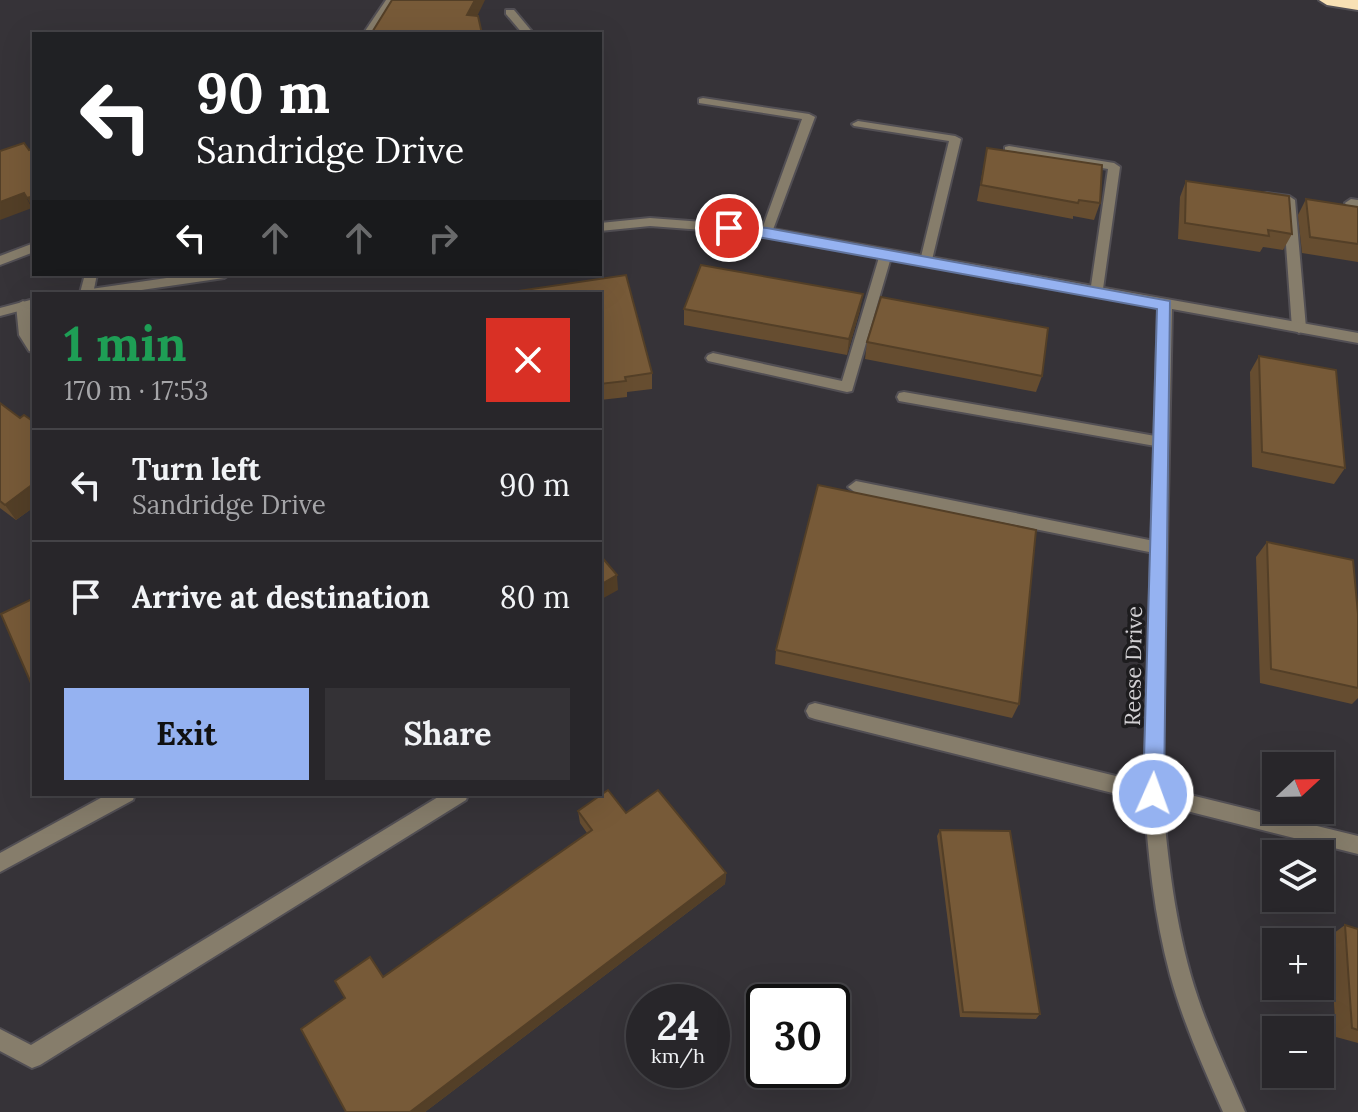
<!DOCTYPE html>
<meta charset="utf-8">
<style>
:root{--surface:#28262a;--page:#343236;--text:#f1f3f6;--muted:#a5a5a8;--line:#444347;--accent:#95b2f1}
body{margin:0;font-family:Lora,serif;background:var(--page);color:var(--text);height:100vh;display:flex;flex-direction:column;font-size:30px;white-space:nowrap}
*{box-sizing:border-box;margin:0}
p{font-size:26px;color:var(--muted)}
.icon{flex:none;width:44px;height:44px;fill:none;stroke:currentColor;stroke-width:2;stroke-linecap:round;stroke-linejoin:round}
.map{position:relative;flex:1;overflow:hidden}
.details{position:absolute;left:32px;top:292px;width:570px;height:504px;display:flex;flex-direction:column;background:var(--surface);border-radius:0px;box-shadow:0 8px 32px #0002,0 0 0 2px var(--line)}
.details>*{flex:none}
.guide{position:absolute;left:32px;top:32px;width:570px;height:244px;border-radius:0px;box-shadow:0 8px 32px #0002,0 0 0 2px var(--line);background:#202124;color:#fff;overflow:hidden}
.needle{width:52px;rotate:68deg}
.tools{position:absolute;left:1262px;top:752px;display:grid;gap:16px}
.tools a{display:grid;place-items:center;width:72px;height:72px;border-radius:0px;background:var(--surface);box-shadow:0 8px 32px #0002,0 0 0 2px var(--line);font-size:40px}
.speed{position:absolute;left:626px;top:984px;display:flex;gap:16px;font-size:40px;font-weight:700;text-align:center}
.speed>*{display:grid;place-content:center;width:104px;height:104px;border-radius:50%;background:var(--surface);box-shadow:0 8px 32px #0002,0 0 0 2px var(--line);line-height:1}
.speed small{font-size:20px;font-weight:400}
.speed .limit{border:4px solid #111;border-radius:12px;background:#fff;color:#111}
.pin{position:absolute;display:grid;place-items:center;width:68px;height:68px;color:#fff;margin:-34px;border:4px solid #fff;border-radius:50%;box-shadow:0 2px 8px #0007}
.me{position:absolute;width:88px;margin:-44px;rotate:2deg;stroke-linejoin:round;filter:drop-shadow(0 0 6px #0008)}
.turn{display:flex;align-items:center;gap:28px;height:168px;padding:0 32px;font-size:36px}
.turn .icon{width:104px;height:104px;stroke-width:2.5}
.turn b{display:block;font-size:56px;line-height:68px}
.lanes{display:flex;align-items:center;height:76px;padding:0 32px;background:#0003;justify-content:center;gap:40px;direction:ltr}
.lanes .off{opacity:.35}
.round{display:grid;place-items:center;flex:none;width:84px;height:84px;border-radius:0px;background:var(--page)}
.head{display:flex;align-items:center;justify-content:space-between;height:136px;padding:0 32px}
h1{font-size:48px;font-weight:700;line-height:60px;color:#1e9e55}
.cta{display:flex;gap:16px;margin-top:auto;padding:16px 32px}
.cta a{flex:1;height:92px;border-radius:0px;background:var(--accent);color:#111;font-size:32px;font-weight:700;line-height:92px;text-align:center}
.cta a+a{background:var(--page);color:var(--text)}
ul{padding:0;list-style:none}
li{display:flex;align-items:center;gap:24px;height:112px;padding:0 32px;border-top:2px solid var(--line)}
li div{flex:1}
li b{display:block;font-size:30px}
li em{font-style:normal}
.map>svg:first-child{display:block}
</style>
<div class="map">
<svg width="1358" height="1112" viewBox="0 0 1358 1112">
<rect width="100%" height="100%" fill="#363338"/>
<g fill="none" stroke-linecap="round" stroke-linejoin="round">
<g stroke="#524f54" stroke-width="4">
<g id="lane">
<path d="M386,0H396L373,34H363Z"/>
<path d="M506,10H514L534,34H523L506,14Z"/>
<path d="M703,98L809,114L815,117L771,235L767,236L761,232L802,119L699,103V99Z"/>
<path d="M858,121L955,136L961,139L931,264L926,265L920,261L949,141L854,126L852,124Z"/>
<path d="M1009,146L1114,163L1120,167L1102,296H1092L1090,293L1108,169L1005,151V147Z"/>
<path d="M1267,193L1289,196L1295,200L1306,328L1299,333L1292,328L1283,203L1263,200V194Z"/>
<path d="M1351,199L1358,200V208L1347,206L1345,203Z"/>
<path d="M34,243V252L0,265V256Z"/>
<path d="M886,250L892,254L852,391L847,392L708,361L706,358L708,355L713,353L842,381L880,254Z"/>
<path d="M85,274H97L93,294L80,293Z"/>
<path d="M23,301L30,305L34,353L29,351L19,335L16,305Z"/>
<path d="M904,392L1161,437L1168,442L1161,447L899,401L897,397L899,393Z"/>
<path d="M856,481L1159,542L1165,544L1167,548L1165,552L1159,554L856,493L848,487Z"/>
<path d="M815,703L1153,785L1160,788L1162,794L1160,800L1153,803L815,719L809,717L806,711L809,705Z"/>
<path d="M108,794H135L133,800L0,872V853Z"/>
<path d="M443,794H468L466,800L40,1065L32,1068L0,1051V1029L31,1045Z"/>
</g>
</g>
<g stroke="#524f54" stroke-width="4">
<g id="street">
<path d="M650,218L756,226L1358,333V343L1172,309L1162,788L1358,836V854L1163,805C1169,870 1177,936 1198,998C1211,1037 1229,1074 1245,1112H1223C1203,1067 1183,1022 1170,975C1154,916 1148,855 1144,794L1158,307L756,234L650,226L600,231V223Z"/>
<path d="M194,274H230L224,278L114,294H77L84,290Z"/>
<path d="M34,299V307L0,316V308Z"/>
</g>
</g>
<g stroke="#524f54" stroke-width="4">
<path id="highway" d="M1319,0H1358V10L1327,5Z"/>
</g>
<use href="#lane" fill="#867d6b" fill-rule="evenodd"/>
<use href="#street" fill="#867d6b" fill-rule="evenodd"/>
<use href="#highway" fill="#f8e1b5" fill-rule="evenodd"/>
</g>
<g fill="#664d30">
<path d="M987,148L1100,203L1094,220L1073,216V219L977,201Z"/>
<path d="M1186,181L1292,234L1283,250L1263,247L1260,252L1178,239L1180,197Z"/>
<path d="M1306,199L1358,207V262L1302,253L1298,215Z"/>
<path d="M600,294L652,373V389L627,392V397L600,400Z"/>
<path d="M684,309L860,310L847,355L684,325Z"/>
<path d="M867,342L1042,376L1036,392L865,359Z"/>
<path d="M1259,356L1345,468L1334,484L1252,467L1250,372Z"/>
<path d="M0,403L20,418L34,422V507L16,520L0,508Z"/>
<path d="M1267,542L1358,614V698L1352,704L1260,683L1256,557Z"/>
<path d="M776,650L1019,704L1012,718L775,664Z"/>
<path d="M578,811L626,813L726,873L725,884L425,1112H346L383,977L587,833L580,823Z"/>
<path d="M940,830L1040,1014L1036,1019L960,1017L937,836Z"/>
<path d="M1345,925L1358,929V1043L1336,1037L1330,936Z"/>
</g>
<g fill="#533f27">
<path d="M475,0H485L470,31L467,15Z"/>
<path d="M24,193L32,208L0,220V202Z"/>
<path d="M34,196V211L27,198Z"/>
<path d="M863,294L860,310L847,355L849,339Z"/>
<path d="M33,484L34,507L16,520L5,505Z"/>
<path d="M617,575L618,590L600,600V585Z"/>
<path d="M726,873L725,884L425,1112H410Z"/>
</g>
<g fill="#775a38" stroke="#533f27" stroke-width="2">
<path d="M392,0H475L467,15L478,16L482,34H371Z"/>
<path d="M24,143L29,150L34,148V196L27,198L24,193L0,202V151Z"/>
<path d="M987,148L1102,165L1100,203L1079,200L1078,203L981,185Z"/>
<path d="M1186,181L1289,196L1292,234L1268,230L1269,236L1185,223Z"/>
<path d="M1306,199L1358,207V244L1310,237Z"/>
<path d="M701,265L863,294L849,339L684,309Z"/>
<path d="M626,275L652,373L625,377L626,381L600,384V294H498Z"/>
<path d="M881,297L1048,328L1042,376L867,342Z"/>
<path d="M1259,356L1336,370L1345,468L1262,452Z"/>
<path d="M0,403L20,418L24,415L34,422V485L33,484L5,505L0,501Z"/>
<path d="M818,485L1036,530L1019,704L776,650Z"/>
<path d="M1267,542L1353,560L1358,614V688L1271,669Z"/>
<path d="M600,555L617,575L600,585Z"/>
<path d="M34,598V690L1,614Z"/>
<path d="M608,790L626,813L658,790L726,873L410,1112H346L301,1029L345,998L335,981L370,957L383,977L592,830L578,811Z"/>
<path d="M940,830L1010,831L1040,1014L963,1012Z"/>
<path d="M1345,925L1358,929V1030L1352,1028Z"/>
</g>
<path fill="#95b2f1" stroke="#61749d" stroke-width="2" d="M729,224L767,228L1170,301L1164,794L1161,801L1153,804L1146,801L1143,794L1157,309L724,231V225Z"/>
<g text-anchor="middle" stroke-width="7" stroke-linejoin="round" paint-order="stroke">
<g font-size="22" fill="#d2d0d3" stroke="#1d1c1e">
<text transform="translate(1133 666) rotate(-89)" y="8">Reese Drive</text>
</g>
</g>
</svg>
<div class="tools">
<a><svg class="needle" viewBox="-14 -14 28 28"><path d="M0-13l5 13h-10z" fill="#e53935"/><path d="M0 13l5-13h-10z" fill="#a5a5a8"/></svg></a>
<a><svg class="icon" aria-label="layers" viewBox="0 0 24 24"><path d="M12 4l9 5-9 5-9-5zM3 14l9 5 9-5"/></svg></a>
<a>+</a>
<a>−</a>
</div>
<div class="speed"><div>24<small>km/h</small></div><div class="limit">30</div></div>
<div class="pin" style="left:729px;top:228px;background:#d93025"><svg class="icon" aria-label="arrive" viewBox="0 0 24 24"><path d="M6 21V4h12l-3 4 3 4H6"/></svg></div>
<svg class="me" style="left:1153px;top:794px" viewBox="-20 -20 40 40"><circle r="17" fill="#95b2f1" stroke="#fff" stroke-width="3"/><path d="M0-11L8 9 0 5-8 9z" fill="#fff"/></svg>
<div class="guide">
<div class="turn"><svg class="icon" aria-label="left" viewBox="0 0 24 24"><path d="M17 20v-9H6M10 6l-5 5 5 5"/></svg><div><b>90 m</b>Sandridge Drive</div></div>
<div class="lanes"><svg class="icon" aria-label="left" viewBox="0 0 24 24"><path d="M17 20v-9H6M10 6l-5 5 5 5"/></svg><svg class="icon off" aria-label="ahead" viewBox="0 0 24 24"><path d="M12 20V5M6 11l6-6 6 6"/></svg><svg class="icon off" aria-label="ahead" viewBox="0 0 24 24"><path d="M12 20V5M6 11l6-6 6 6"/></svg><svg class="icon off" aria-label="right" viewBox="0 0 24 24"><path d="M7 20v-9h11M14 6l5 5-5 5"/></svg></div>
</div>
<section class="details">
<div class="head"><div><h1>1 min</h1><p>170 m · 17:53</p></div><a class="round" style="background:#d93025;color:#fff"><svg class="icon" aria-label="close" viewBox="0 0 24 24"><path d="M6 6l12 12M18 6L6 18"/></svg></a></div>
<ul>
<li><svg class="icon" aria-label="left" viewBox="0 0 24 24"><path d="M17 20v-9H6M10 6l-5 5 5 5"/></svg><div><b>Turn left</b><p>Sandridge Drive</p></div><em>90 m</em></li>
<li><svg class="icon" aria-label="arrive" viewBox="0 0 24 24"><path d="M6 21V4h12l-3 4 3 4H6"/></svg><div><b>Arrive at destination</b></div><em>80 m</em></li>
</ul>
<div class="cta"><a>Exit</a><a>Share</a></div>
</section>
</div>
